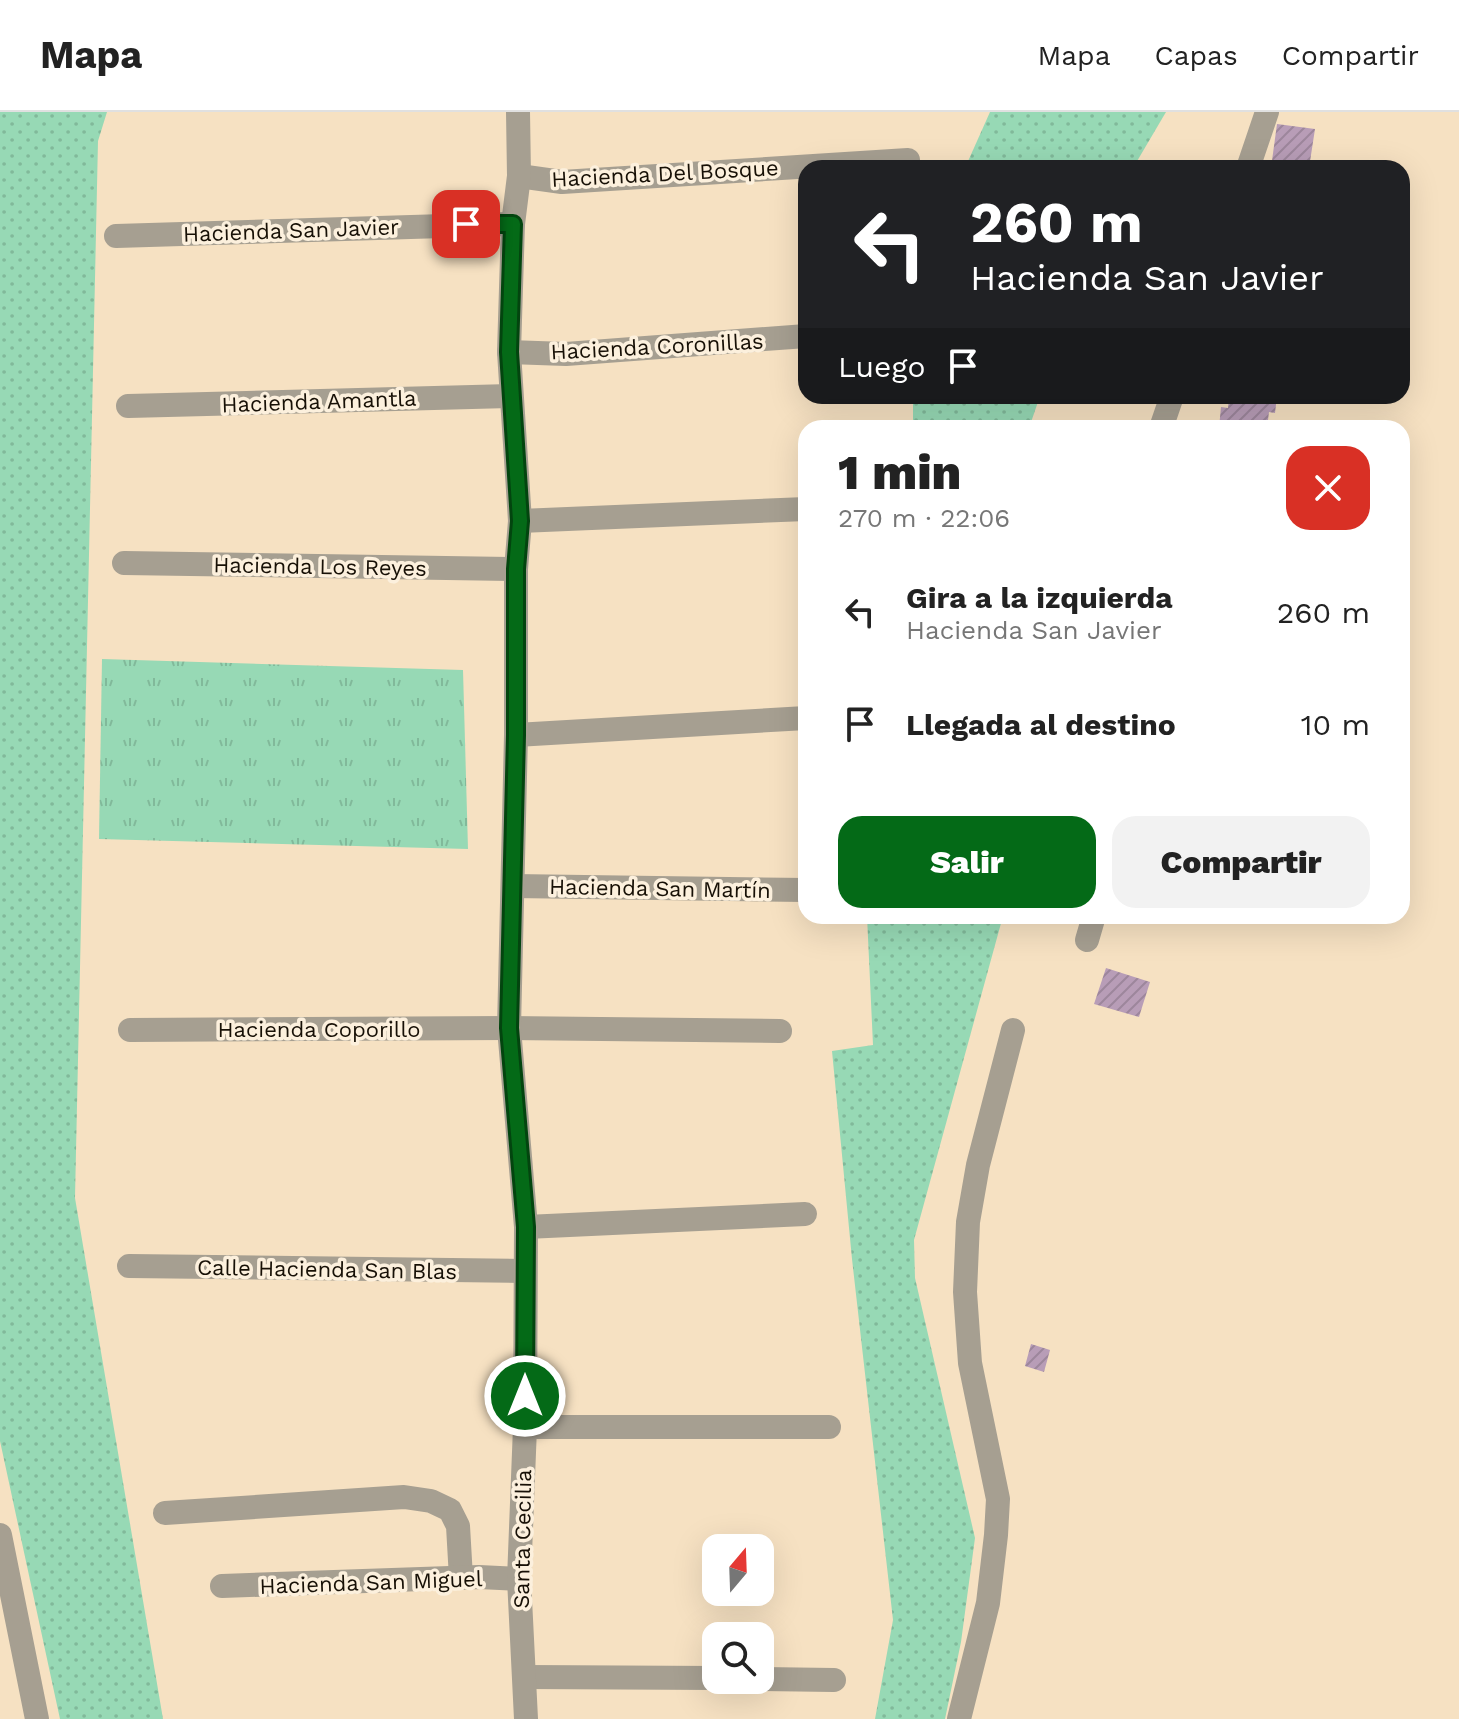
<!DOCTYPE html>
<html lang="es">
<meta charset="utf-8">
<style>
:root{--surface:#fff;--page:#f2f2f2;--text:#222;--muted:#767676;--line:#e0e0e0;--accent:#046a17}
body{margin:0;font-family:"Work Sans",sans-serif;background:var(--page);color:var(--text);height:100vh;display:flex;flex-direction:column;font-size:30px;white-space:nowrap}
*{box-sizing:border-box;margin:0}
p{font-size:26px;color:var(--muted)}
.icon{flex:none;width:44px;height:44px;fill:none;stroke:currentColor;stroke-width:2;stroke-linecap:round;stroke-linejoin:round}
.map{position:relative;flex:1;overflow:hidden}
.side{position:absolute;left:798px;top:308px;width:612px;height:504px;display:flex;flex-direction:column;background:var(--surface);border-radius:24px;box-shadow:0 8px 32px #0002}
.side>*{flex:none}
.guide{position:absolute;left:798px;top:48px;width:612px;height:244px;border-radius:24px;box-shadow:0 8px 32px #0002;background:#202124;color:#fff;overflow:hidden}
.needle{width:52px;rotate:19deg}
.tools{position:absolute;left:702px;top:1422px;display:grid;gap:16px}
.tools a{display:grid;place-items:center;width:72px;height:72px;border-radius:16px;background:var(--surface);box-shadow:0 8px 32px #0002;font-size:40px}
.pin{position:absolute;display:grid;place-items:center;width:68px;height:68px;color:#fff;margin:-34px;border-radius:16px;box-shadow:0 4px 12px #0006}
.me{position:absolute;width:88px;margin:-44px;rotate:0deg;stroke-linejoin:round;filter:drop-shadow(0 0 6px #0008)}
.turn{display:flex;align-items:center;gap:28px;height:168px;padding:0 40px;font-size:36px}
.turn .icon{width:104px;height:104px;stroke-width:2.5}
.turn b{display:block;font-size:56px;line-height:68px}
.then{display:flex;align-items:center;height:76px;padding:0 40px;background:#0003;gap:16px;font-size:30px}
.round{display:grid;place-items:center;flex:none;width:84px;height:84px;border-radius:24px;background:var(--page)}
.headline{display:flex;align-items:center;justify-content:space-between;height:136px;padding:0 40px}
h1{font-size:48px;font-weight:800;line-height:60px}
.action{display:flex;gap:16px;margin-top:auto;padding:16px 40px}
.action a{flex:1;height:92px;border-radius:24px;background:var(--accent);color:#fff;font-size:32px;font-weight:800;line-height:92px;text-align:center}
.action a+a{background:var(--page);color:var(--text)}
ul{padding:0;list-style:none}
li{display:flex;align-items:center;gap:24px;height:112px;padding:0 40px}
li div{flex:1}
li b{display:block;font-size:30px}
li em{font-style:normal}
header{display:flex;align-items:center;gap:48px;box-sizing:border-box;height:112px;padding:0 40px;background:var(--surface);border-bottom:2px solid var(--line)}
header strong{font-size:38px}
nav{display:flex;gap:44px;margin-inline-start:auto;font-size:28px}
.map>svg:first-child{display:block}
</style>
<header>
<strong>Mapa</strong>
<nav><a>Mapa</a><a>Capas</a><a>Compartir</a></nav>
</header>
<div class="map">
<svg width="1459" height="1607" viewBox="0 0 1459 1607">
<defs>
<pattern id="grass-dots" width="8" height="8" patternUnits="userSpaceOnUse" patternTransform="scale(2)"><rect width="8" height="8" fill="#97d9b5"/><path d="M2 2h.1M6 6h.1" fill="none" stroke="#81b99a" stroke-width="1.8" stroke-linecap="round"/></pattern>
<pattern id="park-tufts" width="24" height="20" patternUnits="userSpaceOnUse" patternTransform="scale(2)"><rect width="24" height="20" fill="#97d9b5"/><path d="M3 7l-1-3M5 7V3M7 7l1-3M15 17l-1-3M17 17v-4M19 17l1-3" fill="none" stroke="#81b99a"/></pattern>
<pattern id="building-hatch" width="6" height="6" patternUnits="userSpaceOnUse" patternTransform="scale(2)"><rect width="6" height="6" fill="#b89db7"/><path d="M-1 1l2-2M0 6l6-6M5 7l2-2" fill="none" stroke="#9d869c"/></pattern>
</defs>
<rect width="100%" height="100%" fill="#f6e1c2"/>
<g fill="url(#grass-dots)">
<path d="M0,0H107L98,29L75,1086L163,1607H60L0,1329Z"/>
<path d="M990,0H1166L1133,56H965Z"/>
<path d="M913,284H1040L1029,316H913Z"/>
<path d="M867,804H1003L914,1128L915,1166L975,1426L961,1530L945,1607H875L893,1508L852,1147L832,939L873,933Z"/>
</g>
<path fill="url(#park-tufts)" d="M102,547L463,558L468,737L99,727Z"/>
<g fill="url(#building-hatch)">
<path d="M1277,12L1315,17L1309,56H1271Z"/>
<path d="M1229,284H1277L1275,301L1269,300L1267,316H1219L1221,295L1228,296Z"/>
<path d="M1106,856L1150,870L1139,905L1094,892Z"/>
<path d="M1031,1232L1050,1238L1044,1260L1025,1254Z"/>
</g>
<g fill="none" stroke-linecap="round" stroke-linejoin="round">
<g stroke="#a69f91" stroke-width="24">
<path d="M1248,56L1267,0"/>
<path d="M519,64L562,70L908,48"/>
<path d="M116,124L513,112"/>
<path d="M509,240L566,242L806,224"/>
<path d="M128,294L511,284"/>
<path d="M1161,316L1172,284"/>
<path d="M520,409L806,397"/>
<path d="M124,451L516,457"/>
<path d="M516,623L806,606"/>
<path d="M513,774L806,778"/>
<path d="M1087,828L1094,804"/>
<path d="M130,918L509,916L780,919"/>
<path d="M526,1115L805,1102"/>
<path d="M129,1154L524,1159"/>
<path d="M525,1315H829"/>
<path d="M165,1401L404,1385L431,1389L450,1398L458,1414L461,1466"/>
<path d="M222,1474L479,1465L519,1467"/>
<path d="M525,1565L716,1566"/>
<path d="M760,1567L834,1568"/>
<path d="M959,1607L988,1491L996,1423L998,1387L970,1251L965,1180L968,1110L978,1053L1013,918"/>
</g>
<g stroke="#a69f91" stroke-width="24">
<path d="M518,0L519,64L513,112L509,240L520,409L516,457V623L509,916L526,1115L525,1315L519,1467L526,1607"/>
<path d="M0,1423L37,1607"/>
</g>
</g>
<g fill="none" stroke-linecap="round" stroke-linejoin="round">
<g stroke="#03450f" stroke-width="20">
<path id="route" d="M466,112H513L509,240L520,409L516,457V623L509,916L526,1115L525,1284"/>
</g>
<use href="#route" stroke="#046a17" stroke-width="14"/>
</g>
<g text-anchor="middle" stroke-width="7" stroke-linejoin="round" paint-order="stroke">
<g font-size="22" fill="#171006" stroke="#fcf0dd">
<text transform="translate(665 61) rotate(-3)" y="8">Hacienda Del Bosque</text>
<text transform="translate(291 118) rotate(-2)" y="8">Hacienda San Javier</text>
<text transform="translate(657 234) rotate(-3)" y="8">Hacienda Coronillas</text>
<text transform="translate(319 289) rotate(-2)" y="8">Hacienda Amantla</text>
<text transform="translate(320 454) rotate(1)" y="8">Hacienda Los Reyes</text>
<text transform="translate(660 776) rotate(1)" y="8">Hacienda San Martín</text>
<text x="319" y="925">Hacienda Coporillo</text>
<text transform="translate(327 1157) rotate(1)" y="8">Calle Hacienda San Blas</text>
<text transform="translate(522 1427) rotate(-89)" y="8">Santa Cecilia</text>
<text transform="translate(371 1470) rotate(-2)" y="8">Hacienda San Miguel</text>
</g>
</g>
</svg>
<div class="tools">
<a><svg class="needle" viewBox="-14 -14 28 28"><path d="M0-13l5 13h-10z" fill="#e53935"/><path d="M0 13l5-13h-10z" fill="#767676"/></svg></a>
<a><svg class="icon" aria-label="search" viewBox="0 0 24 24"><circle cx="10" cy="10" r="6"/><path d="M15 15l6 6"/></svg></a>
</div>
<div class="pin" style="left:466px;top:112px;background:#d93025"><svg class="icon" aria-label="arrive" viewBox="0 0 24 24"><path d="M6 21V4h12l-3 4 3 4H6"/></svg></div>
<svg class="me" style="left:525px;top:1284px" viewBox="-20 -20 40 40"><circle r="17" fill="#046a17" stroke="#fff" stroke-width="3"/><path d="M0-11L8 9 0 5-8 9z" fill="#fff"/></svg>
<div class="guide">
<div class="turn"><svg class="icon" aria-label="left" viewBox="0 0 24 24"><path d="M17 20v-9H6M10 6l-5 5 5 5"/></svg><div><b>260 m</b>Hacienda San Javier</div></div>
<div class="then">Luego<svg class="icon" aria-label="arrive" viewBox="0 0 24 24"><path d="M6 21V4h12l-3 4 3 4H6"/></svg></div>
</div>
<section class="side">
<div class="headline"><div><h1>1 min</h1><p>270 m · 22:06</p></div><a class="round" style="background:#d93025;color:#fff"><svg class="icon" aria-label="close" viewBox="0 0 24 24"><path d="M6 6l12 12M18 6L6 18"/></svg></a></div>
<ul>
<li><svg class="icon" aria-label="left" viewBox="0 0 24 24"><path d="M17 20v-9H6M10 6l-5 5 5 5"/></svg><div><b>Gira a la izquierda</b><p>Hacienda San Javier</p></div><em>260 m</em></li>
<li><svg class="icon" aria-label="arrive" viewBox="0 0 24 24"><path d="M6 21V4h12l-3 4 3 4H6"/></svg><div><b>Llegada al destino</b></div><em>10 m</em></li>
</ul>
<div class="action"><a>Salir</a><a>Compartir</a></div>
</section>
</div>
